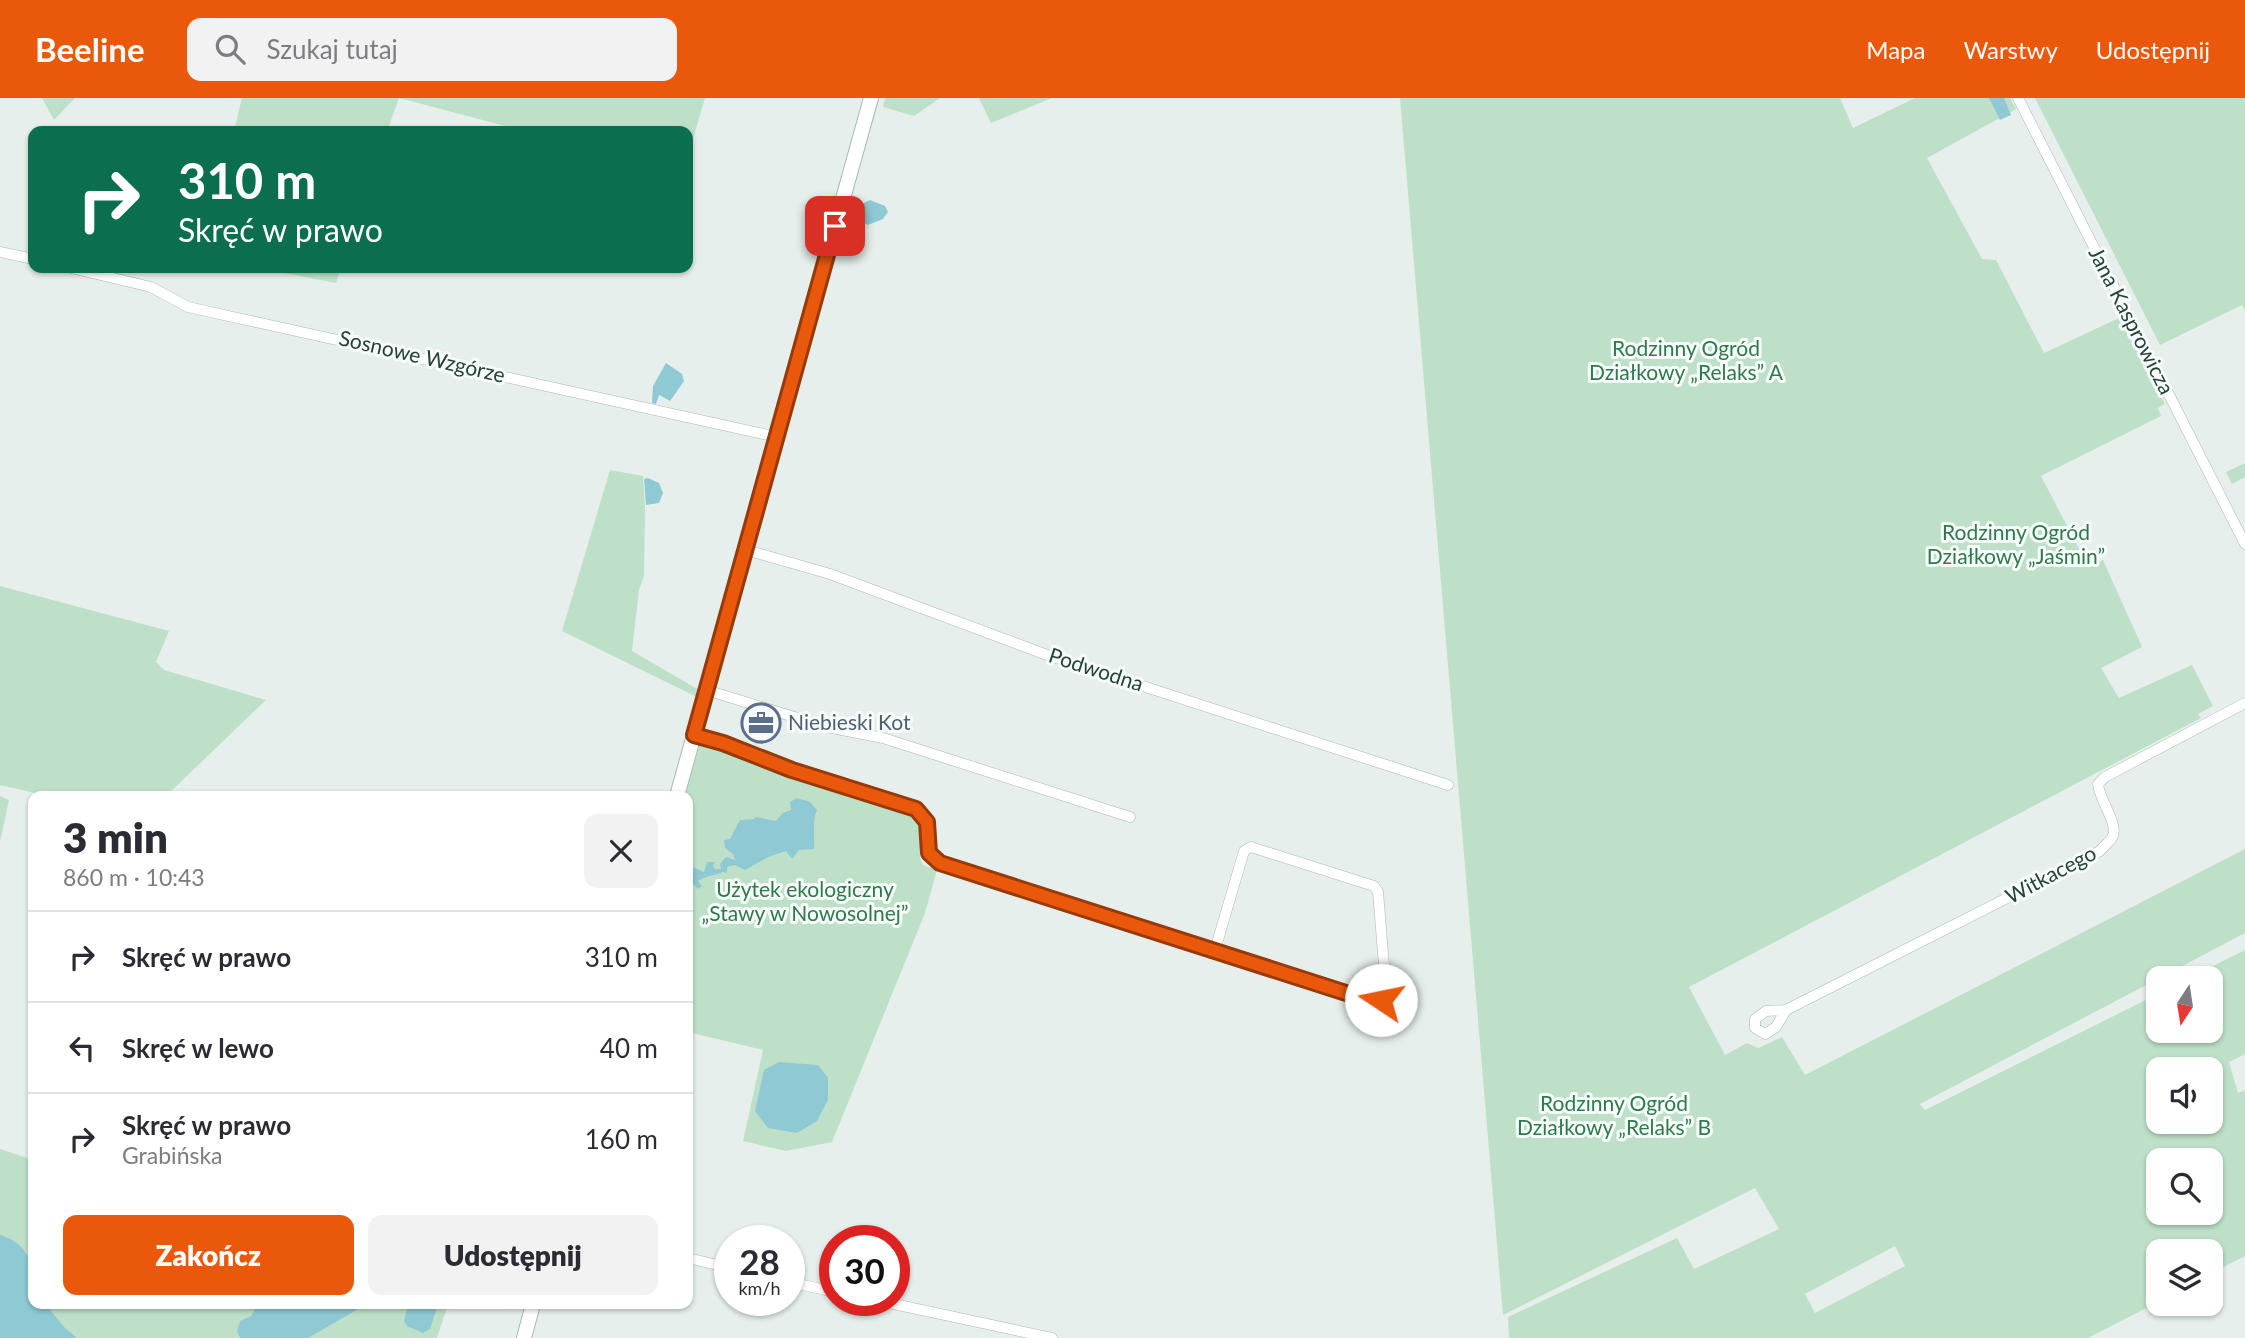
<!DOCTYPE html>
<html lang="pl">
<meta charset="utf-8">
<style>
:root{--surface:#fff;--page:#f2f2f3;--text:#2b2b33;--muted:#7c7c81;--line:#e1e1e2;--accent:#ea580c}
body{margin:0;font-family:Lato,sans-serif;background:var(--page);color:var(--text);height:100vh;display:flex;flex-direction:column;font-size:26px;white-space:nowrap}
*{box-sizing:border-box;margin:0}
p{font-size:23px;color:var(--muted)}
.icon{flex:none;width:38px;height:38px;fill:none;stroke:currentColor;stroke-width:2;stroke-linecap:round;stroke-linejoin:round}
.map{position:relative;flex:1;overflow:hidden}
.sheet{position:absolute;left:28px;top:693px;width:665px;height:518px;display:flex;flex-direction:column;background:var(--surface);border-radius:14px;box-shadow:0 2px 5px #0004}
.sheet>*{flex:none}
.hud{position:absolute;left:28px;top:28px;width:665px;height:147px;border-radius:14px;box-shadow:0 2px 5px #0004;background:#0b6e4f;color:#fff;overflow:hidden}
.needle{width:46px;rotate:192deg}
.fabs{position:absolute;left:2146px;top:868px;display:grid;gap:14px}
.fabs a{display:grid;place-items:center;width:77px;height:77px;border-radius:14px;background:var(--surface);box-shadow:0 2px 5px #0004;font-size:35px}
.speed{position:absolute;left:714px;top:1127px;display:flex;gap:14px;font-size:35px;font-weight:700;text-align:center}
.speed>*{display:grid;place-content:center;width:91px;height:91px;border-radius:50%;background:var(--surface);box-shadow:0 2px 5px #0004;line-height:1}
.speed small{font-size:18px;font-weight:400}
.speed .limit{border:10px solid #d22;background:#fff;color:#111}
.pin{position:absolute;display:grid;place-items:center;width:60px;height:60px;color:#fff;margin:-30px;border-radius:14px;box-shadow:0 4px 10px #0006}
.me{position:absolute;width:77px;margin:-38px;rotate:281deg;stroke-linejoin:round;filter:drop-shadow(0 0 5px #0008)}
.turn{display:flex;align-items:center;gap:24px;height:147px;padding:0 35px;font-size:32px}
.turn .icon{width:91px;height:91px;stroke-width:2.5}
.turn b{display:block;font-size:49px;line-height:60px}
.round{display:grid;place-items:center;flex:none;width:74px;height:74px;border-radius:14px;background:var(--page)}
.summary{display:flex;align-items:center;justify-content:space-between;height:119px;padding:0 35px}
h1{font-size:42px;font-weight:800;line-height:52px}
.primary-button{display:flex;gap:14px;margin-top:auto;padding:14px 35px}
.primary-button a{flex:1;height:80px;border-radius:14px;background:var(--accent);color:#fff;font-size:28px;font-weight:800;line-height:80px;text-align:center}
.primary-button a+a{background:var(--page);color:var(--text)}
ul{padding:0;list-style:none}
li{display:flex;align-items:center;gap:21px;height:91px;padding:0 35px;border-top:2px solid var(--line)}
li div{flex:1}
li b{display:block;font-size:26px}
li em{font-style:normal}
header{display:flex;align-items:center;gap:42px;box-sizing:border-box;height:98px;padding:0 35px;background:var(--accent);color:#fff}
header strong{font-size:33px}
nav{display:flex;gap:38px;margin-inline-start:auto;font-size:24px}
.search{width:490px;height:63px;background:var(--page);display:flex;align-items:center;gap:18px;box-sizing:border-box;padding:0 24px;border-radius:14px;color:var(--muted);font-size:26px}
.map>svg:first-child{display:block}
</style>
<header>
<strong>Beeline</strong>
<div class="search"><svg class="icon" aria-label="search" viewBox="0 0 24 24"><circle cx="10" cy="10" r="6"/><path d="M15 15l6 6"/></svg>Szukaj tutaj</div>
<nav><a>Mapa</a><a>Warstwy</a><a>Udostępnij</a></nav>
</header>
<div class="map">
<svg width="2245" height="1240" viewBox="0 0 2245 1240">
<rect width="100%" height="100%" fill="#e6efeb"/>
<g fill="#bfe0c8" fill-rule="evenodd">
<path d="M42,0H75L54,22Z"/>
<path d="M242,0H705L688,58V33H524L399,0L387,33H234Z"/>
<path d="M885,0H940L914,18L883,9Z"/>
<path d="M979,0H1052L991,25Z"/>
<path d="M1400,0H1840L1853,30L1915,0H2010L2016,11L1927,60L1982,161L1996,162L2044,255L2119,220L2165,306L2158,310L2161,318L2041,378L2088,468L2103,462L2142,549L2101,570L2119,600L2192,567L2213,608L2198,616L2201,620L1689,889L1725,957L1747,945L1758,950L1782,939L1805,977L2245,751V835L1920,1006L1925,1012L2158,896V933H2210V880H2189L2245,852V956L2229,964L2238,995L2245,992V1158L2210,1176V1153H2158V1204L2088,1240H1509L1508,1219L1677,1140L1694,1171L1779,1131L1755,1090L1503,1217ZM2158,971H2210V1024H2158ZM2158,1062H2210V1115H2158ZM1895,1148L1905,1168L1815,1215L1805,1196Z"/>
<path d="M2035,0H2245V212L2242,207L2160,247Z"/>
<path d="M259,170H341L336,185Z"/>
<path d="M2245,365V379L2232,386L2226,374Z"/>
<path d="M610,372L643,378L645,409L644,478L639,492L632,553L699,592L697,599L562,533Z"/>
<path d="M0,488L169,533L156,564L164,572L266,602L166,698H48L0,687Z"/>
<path d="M700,645L909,713L920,726V760L923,767L937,772L925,815L832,1044L786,1053L743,1043L763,952L688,934V698H685Z"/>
<path d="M0,698L9,702L0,744Z"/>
<path d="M0,1051L33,1062V1206H448L437,1240H0Z"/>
</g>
<g fill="#8ec9d4">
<path d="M1989,0H2004L2011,17L2000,22Z"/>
<path d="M870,102L885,108L888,114L883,121L868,127L858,122L861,106Z"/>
<path d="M666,265L682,276L684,283L670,303L659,297L656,306L652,305L653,288Z"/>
<path d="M648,380L659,385L663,395L659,405L646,407L644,381Z"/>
<path d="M797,700L810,704L817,712C812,723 815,739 814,751L799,752L792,761L786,753L768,759L745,772L735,767L727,769V775L723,774C715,778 707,777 698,783L702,788L698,791L690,782L688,767L704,774L707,764H715L713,767L715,771H721L720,766L726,759L735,762L733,756L725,750L724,742L730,741L740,722L754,721L756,719L776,723L783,715L791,712L790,704Z"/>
<path d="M779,964L818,967L828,980V1002L817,1023L797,1035L768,1030L755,1013L764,972Z"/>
<path d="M0,1137C35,1147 33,1176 33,1206H45L65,1230L77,1240H0Z"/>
<path d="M258,1206H367L308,1240H240L237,1233L240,1223L251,1218Z"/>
<path d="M408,1206H438L430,1231L423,1235L407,1228L404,1223Z"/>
</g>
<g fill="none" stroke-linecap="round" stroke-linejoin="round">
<g stroke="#a8b8b2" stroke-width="11">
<g id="street">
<path d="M2018,0L2245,446"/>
<path d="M0,154L33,161"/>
<path d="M71,170L151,189L188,209L777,339"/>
<path d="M746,452L830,476L1047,557L1448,687"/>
<path d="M706,592L827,629L883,640L1130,719"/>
<path d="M693,637L723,645L792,672L916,711L927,724L929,755L940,765L1371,903C1380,903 1383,901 1386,892L1378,794L1374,788L1251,749L1244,753L1215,852"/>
<path d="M1786,912L1776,929L1765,936L1755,930V921L1766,913L1786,912L2100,753C2103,749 2109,744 2112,740C2120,727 2099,702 2098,686L2105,679L2245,605"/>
<path d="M688,1160L730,1170"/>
<path d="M789,1184L835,1194"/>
<path d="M875,1202L1052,1240"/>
</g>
</g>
<g stroke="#a4bbb3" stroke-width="16">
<g id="secondary">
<path d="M677,698L871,0"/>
<path d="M524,1240L533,1206"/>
</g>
</g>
<use href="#street" stroke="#fff" stroke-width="10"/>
<use href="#secondary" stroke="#fff" stroke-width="14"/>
</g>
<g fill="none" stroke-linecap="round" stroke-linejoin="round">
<g stroke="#983908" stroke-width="18">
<path id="route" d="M835,128L694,637L723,645L792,672L916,711L927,724L929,755L940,765L1371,903L1381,902"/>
</g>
<use href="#route" stroke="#ea580c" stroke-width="12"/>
</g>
<defs>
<g id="office-ring" transform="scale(2.0125)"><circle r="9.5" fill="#f7fbf9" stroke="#5c6f8a" stroke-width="1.5"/><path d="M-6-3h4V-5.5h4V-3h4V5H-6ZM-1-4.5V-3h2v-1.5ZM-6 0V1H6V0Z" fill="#5c6f8a"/></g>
</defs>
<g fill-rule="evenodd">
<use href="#office-ring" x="761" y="625"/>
</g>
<g text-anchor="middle" stroke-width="6" stroke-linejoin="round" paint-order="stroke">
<g font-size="21" fill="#24423a" stroke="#f7fbf9">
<text transform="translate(2131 223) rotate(63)" y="7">Jana Kasprowicza</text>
<text transform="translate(422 259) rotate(13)" y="7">Sosnowe Wzgórze</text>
<text transform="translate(1096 572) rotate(18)" y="7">Podwodna</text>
<text transform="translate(2051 777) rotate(-28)" y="7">Witkacego</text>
</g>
<g font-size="21" fill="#2d7a4b" stroke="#f7fbf9">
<text x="1686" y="258">Rodzinny Ogród<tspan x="1686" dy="24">Działkowy „Relaks” A</tspan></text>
<text x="2016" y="442">Rodzinny Ogród<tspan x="2016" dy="24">Działkowy „Jaśmin”</tspan></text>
<text x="805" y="799">Użytek ekologiczny<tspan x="805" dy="24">„Stawy w Nowosolnej”</tspan></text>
<text x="1614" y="1013">Rodzinny Ogród<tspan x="1614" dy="24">Działkowy „Relaks” B</tspan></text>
</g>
<g font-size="21" fill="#4e5e75" stroke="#f7fbf9" text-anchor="start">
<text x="788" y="632">Niebieski Kot</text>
</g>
</g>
</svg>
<div class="fabs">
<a><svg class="needle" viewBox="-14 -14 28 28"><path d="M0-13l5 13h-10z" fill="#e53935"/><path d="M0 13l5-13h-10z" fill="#7c7c81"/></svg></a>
<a><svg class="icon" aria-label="sound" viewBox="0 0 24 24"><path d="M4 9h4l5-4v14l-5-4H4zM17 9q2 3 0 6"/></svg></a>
<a><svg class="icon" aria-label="search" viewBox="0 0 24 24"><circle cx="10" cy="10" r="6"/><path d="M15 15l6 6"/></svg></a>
<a><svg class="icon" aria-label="layers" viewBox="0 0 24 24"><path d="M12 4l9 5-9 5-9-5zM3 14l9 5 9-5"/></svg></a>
</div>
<div class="speed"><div>28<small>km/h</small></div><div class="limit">30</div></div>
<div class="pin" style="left:835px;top:128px;background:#d93025"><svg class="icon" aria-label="arrive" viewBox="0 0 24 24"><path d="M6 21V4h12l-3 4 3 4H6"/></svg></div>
<svg class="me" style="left:1381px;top:902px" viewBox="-20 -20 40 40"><circle r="19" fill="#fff"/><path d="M0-13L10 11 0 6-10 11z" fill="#ea580c"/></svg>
<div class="hud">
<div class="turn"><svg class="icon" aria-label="right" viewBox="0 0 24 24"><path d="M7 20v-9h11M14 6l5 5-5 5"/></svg><div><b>310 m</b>Skręć w prawo</div></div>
</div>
<section class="sheet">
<div class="summary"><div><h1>3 min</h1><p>860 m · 10:43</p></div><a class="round"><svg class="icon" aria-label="close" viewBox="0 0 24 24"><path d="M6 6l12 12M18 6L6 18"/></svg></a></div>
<ul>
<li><svg class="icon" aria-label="right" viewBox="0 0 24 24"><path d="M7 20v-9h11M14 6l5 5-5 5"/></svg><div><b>Skręć w prawo</b></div><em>310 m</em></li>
<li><svg class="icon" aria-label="left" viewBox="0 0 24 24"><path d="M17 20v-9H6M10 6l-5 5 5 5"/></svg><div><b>Skręć w lewo</b></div><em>40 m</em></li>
<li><svg class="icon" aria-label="right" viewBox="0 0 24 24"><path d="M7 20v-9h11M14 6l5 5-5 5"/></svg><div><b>Skręć w prawo</b><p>Grabińska</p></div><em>160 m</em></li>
</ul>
<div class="primary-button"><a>Zakończ</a><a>Udostępnij</a></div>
</section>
</div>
